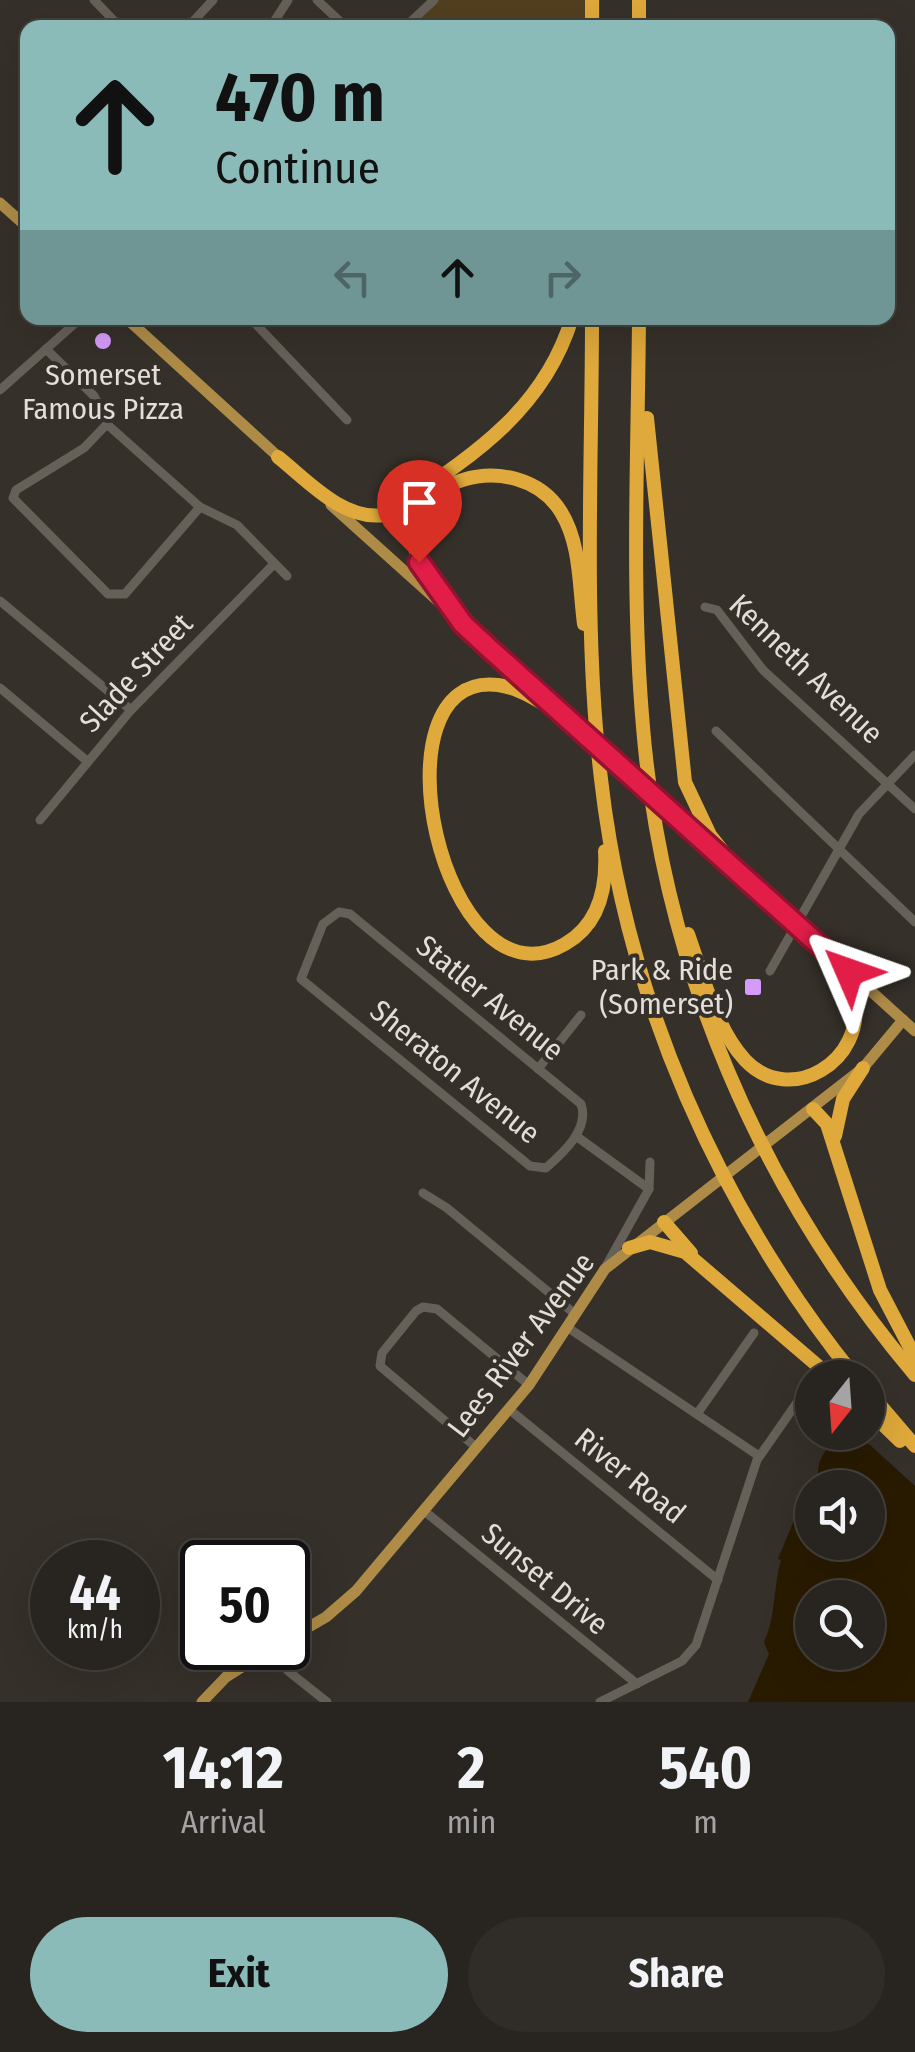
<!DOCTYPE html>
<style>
:root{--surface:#28241f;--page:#302c28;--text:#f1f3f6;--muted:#a5a4a4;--line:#44413d;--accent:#8bbbb9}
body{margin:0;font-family:"Fira Sans Condensed",sans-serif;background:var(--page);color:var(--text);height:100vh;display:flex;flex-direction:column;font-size:38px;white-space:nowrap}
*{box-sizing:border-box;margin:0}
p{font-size:32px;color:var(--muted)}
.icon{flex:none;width:55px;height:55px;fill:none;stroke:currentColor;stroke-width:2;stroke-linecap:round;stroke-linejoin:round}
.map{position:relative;height:1702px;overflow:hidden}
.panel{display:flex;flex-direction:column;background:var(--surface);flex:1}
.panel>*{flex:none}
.top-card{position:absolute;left:20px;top:20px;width:875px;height:305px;border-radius:20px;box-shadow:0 10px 40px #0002,0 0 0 2px var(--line);background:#8bbbb9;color:#111;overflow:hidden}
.needle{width:65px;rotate:197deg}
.tools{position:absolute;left:795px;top:1360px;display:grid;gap:20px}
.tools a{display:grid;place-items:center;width:90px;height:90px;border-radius:50%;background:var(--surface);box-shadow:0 10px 40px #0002,0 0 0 2px var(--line);font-size:50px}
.speed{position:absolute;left:30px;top:1540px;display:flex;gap:20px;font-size:50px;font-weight:700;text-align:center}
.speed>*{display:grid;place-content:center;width:130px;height:130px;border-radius:50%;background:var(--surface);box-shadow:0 10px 40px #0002,0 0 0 2px var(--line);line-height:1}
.speed small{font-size:25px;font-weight:400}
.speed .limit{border:5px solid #111;border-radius:15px;background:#fff;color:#111}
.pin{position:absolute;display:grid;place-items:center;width:85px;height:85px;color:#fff;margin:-102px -42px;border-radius:50% 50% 50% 0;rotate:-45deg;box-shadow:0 0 10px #0007}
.pin .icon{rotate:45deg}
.me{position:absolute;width:110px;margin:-55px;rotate:313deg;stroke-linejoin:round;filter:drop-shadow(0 0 8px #0008)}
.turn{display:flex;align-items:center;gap:35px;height:210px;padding:0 30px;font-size:45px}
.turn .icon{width:130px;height:130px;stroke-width:2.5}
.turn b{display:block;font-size:70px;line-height:85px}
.lanes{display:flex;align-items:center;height:95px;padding:0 30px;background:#0003;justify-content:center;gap:50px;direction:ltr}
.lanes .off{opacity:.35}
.eta{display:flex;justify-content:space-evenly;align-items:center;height:170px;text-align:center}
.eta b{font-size:60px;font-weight:700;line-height:70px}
.action{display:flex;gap:20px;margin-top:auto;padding:20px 30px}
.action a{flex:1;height:115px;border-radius:60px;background:var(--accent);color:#111;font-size:40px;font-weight:700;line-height:115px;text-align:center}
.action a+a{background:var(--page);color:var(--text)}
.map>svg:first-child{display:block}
</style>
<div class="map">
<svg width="915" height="1702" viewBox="0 0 915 1702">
<rect width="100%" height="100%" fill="#353029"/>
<path fill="#513f1f" d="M433,0H600V27L404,28Z"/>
<path fill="#291b00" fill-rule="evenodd" d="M846,1435L870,1445L915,1486V1702H748L769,1654L764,1642C776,1617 773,1588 781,1560L778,1559L802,1501L805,1497L812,1501V1542H868V1488L823,1487C810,1471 824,1443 846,1435ZM812,1598H868V1652H812Z"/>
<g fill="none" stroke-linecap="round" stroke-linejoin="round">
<g stroke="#656058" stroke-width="9">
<path d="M94,0L121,28"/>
<path d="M317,0L347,28"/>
<path d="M187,28L213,0"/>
<path d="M270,28L288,0"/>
<path d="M404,28L434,0"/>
<path d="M250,318L347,420"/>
<path d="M46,349L94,396L109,426L200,507L237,525L287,576"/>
<path d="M0,390L81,318"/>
<path d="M107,424L84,448L16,490L13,498L108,594H125L200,507"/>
<path d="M0,601L131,710"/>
<path d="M705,607L717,610L763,670L915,809"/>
<path d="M0,688L87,761"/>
<path d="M716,731L915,922"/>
<path d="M40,820L131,710L273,565"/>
<path d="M339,912L350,914L581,1104C590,1129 563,1153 546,1168L530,1166L301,979L323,924Z"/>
<path d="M770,971L859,814L915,755"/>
<path d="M538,1069L581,1015"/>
<path d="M576,1136L649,1189"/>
<path d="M423,1193L447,1208L575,1314"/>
<path d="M605,1268L649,1189L650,1162"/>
<path d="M567,1327L759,1456"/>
<path d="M510,1410L718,1580"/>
<path d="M697,1414L754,1333"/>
<path d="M477,1448L380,1366L382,1353L416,1311L423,1307L437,1309L529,1385"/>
<path d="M423,1510L637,1684"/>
<path d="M270,1649L288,1671L327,1702"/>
<path d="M600,1702L682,1661L696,1645L757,1460L805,1391"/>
</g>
<g stroke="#ae8c47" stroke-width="11">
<path d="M0,203L28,228"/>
<path d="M126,318L284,462"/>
<path d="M331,505L440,603"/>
<path d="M458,619L722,857"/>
<path d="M736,869L915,1031"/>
<path d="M288,1639L326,1617L356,1591L529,1385L605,1269L863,1068L903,1020"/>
<path d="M202,1702L226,1677L272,1648"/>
</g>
<g stroke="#dfa93b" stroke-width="14">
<path d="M592,28V0"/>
<path d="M639,28V0"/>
<path d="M592,318C592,471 583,627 601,779C626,998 718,1207 856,1378"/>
<path d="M639,318C638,453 631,592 643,727C663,967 760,1191 915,1375"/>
<path d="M647,418L685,782L710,835L740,873"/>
<path d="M278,457C307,480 343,521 384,515C464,461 542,416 572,318"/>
<path d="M463,624C448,604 427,584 419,561C389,478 519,444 561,512C581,544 579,587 584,624"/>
<path d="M561,714C541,703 521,688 498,685C368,669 442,1015 565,944C599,925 607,888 605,851"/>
<path d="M688,934C702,973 716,1029 745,1060C790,1108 867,1060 854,998C850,984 840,970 833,957"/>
<path d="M813,1109L827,1124L880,1290L915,1357"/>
<path d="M835,1136L843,1099L863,1068"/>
<path d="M664,1222L691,1253"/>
<path d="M629,1248L650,1242L685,1252L832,1378"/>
<path d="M868,1391L915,1446"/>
<path d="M868,1410L900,1441"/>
</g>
</g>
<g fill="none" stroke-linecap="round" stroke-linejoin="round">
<g stroke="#92132f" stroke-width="25">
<path id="route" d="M419,562L463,624L490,649L849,972"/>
</g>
<use href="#route" stroke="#e11d48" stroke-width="18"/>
</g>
<g fill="#d59bfb" stroke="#353029" stroke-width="4">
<circle cx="103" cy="341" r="10"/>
<rect x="743" y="977" width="20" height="20" rx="5"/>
</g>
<g text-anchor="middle" stroke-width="8" stroke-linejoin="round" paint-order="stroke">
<g font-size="30" fill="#e2dfda" stroke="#353029">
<text x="103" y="385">Somerset<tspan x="103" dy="34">Famous Pizza</tspan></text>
<text x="733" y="980" text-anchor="end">Park &amp; Ride<tspan x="733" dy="34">(Somerset)</tspan></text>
</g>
<g font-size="30" fill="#e2dfda" stroke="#353029">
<text transform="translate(806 669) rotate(44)" y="10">Kenneth Avenue</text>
<text transform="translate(136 673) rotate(-47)" y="10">Slade Street</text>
<text transform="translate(490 998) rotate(39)" y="10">Statler Avenue</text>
<text transform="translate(455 1072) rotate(39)" y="10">Sheraton Avenue</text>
<text transform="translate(521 1345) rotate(-53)" y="10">Lees River Avenue</text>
<text transform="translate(630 1476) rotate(39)" y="10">River Road</text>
<text transform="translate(545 1579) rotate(40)" y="10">Sunset Drive</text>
</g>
</g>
</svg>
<div class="tools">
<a><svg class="needle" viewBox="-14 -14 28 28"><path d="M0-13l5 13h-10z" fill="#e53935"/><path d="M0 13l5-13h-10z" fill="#a5a4a4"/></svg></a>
<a><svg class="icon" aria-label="sound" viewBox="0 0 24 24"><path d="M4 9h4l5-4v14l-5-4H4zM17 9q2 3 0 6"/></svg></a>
<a><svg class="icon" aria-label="search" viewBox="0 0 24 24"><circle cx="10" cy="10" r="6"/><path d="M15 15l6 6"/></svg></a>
</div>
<div class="speed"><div>44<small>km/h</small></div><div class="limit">50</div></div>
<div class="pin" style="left:419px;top:562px;background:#d93025"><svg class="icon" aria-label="arrive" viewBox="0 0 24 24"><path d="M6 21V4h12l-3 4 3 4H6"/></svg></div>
<svg class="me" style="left:849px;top:972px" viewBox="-20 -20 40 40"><path d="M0-17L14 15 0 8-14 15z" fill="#e11d48" stroke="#fff" stroke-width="4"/></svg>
<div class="top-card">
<div class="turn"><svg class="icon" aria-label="ahead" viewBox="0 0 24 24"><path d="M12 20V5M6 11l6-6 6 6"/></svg><div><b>470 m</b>Continue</div></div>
<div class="lanes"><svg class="icon off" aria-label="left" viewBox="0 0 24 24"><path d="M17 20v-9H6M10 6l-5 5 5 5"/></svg><svg class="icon" aria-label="ahead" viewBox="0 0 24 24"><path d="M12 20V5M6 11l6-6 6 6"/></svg><svg class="icon off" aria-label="right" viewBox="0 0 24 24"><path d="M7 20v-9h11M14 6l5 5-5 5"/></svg></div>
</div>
</div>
<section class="panel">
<div class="eta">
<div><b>14:12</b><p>Arrival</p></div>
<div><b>2</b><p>min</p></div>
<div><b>540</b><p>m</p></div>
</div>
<div class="action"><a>Exit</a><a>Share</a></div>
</section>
